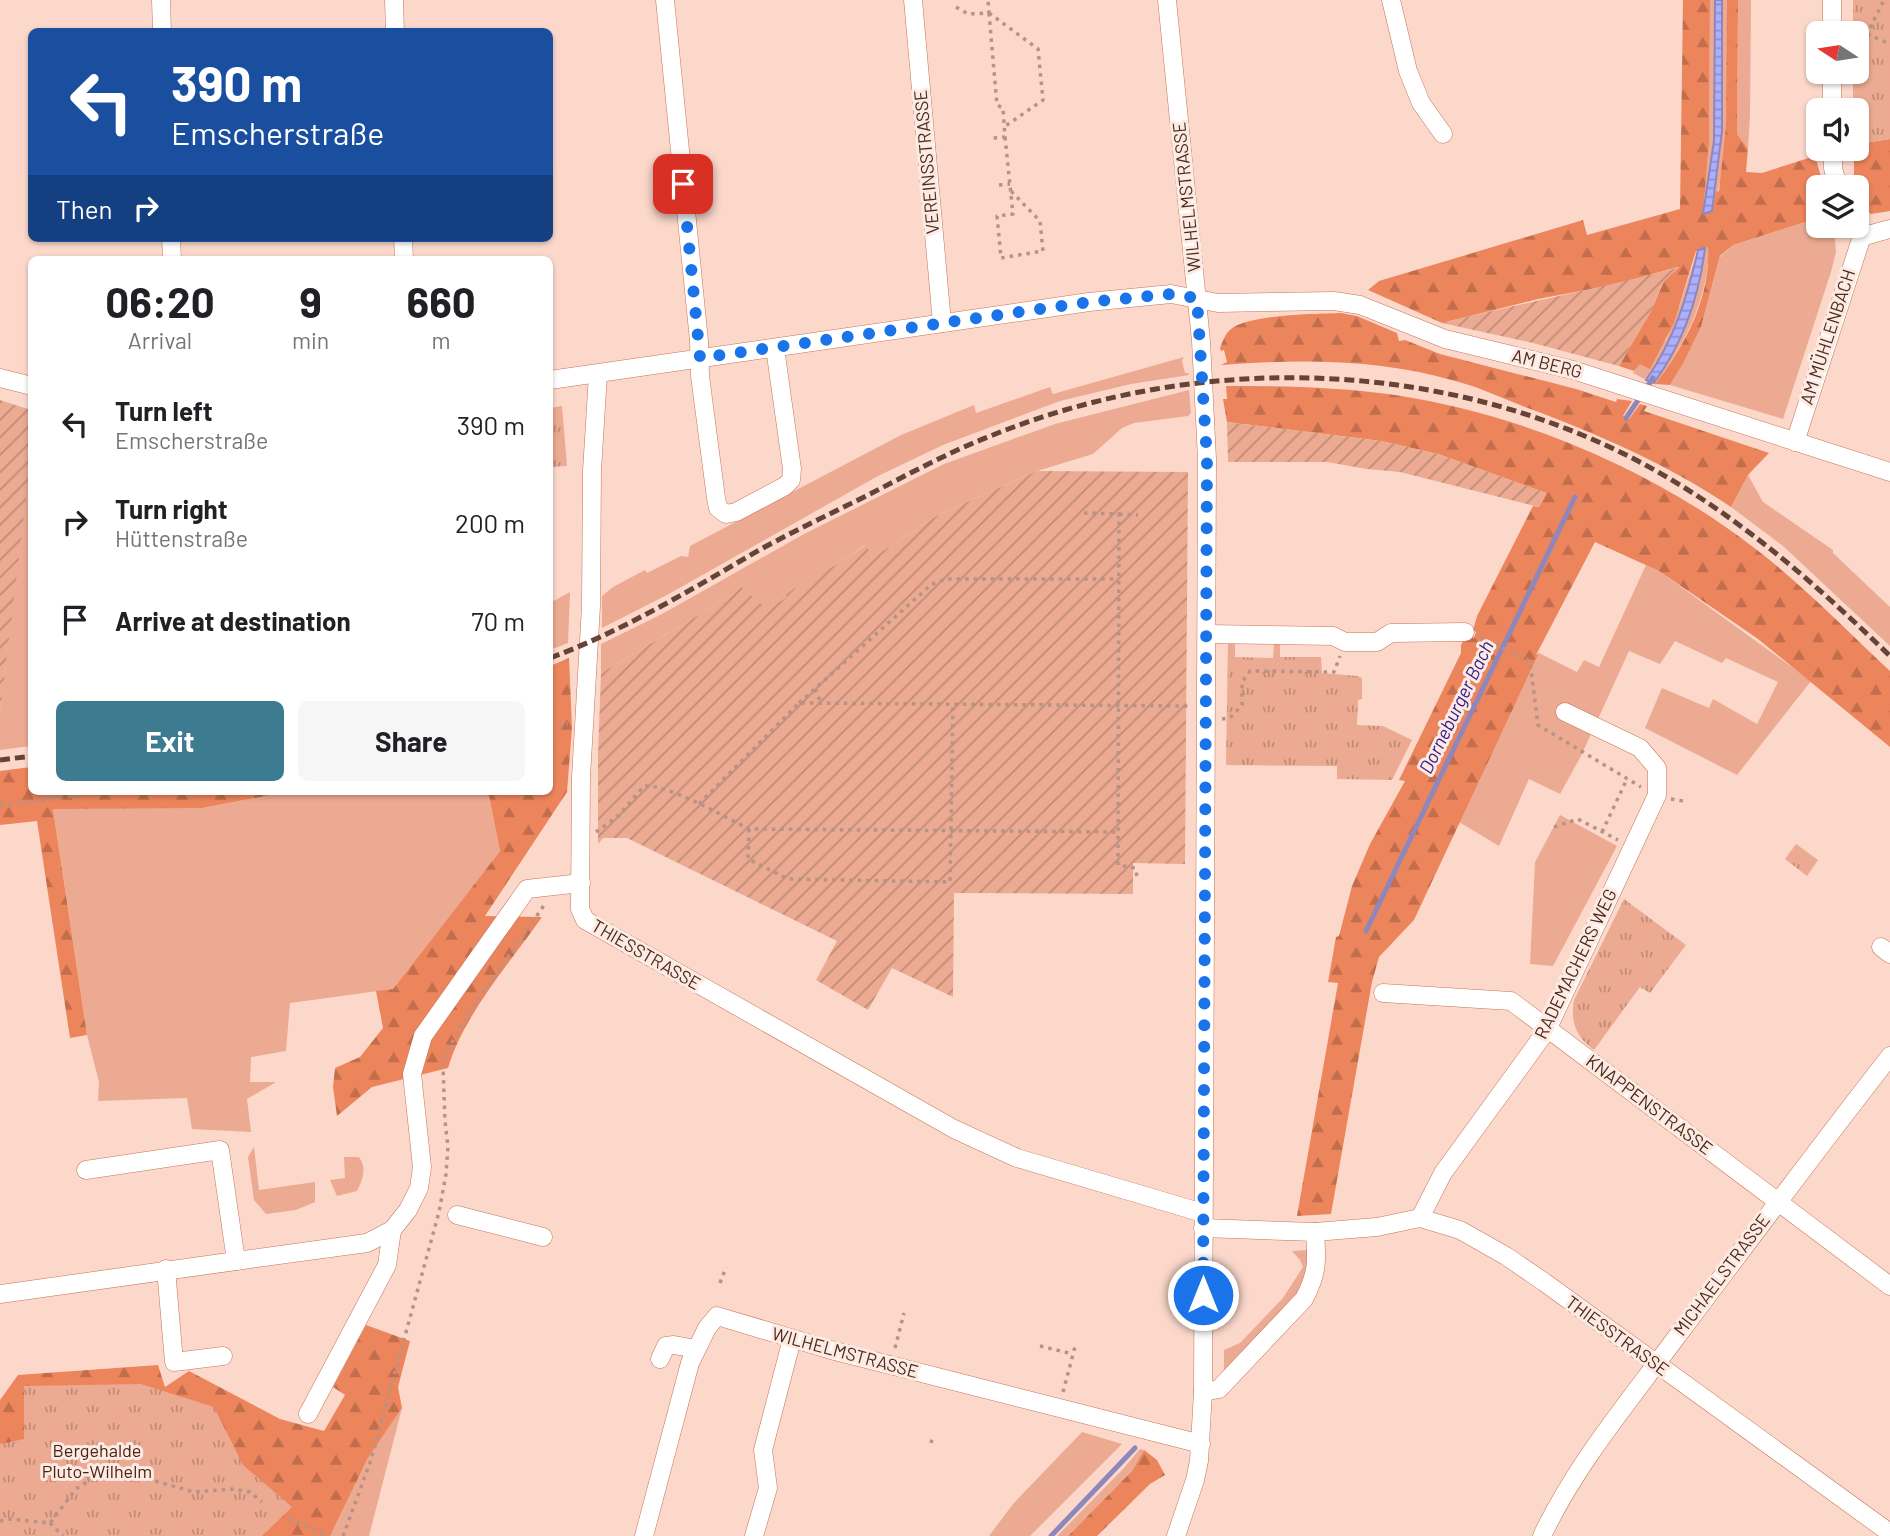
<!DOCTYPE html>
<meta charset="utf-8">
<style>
:root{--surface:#fff;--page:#f6f6f6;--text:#202124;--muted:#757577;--accent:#3d7c90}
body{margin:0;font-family:Barlow,sans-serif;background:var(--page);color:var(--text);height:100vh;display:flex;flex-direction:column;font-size:26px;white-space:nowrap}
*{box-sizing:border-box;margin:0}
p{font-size:23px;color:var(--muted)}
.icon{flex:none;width:38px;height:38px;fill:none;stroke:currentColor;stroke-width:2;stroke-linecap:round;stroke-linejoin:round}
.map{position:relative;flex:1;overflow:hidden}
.side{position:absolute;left:28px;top:256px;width:525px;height:539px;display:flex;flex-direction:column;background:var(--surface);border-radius:10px;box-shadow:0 2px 5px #0004}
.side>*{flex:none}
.banner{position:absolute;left:28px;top:28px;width:525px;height:214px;border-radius:10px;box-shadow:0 2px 5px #0004;background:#1a4fa0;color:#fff;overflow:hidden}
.needle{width:46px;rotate:282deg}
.buttons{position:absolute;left:1806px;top:21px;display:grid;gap:14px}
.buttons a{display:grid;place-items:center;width:63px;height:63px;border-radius:10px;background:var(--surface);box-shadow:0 2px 5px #0004;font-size:35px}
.pin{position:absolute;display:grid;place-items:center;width:60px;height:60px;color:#fff;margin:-30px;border-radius:14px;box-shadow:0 4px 10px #0006}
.me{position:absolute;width:77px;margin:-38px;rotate:0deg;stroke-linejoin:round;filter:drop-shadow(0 0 5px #0008)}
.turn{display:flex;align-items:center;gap:24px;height:147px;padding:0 28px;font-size:32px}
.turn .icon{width:91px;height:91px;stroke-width:2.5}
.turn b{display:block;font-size:49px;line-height:60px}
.then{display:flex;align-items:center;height:66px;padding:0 28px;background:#0003;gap:14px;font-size:26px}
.eta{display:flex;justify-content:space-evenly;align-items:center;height:119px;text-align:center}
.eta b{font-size:42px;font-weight:700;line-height:49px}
.cta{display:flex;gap:14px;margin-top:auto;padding:14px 28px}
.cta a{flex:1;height:80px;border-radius:10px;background:var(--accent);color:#fff;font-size:28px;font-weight:700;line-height:80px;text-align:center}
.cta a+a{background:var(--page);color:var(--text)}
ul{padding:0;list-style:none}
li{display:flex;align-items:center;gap:21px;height:98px;padding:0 28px}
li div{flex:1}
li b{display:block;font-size:26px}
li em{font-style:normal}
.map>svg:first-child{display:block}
</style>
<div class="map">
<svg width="1890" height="1536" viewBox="0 0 1890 1536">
<defs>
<pattern id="forest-firs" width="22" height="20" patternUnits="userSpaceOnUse" patternTransform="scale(1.75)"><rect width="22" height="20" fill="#ed855c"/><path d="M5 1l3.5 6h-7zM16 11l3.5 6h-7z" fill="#c26d4b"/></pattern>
<pattern id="park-tufts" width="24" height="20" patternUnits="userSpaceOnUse" patternTransform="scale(1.75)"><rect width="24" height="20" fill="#ebaa91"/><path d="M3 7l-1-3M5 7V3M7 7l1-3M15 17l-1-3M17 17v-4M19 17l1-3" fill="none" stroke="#c18b76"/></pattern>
<pattern id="garden-furrows" width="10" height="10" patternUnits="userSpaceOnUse" patternTransform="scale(1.75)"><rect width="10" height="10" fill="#ebaa91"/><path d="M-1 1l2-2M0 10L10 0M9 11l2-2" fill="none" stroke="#c18b76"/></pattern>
<pattern id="water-rules" width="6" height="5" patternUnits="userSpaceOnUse" patternTransform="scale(1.75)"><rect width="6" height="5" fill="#acaffe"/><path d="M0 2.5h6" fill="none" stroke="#8e8fcd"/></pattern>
</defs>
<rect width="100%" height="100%" fill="#fcd8cb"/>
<g fill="#ebaa91">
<path d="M1710,0H1715L1714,141L1703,214L1709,144Z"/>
<path d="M1722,0H1727C1727,69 1735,145 1712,211L1722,131Z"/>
<path d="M1738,0H1751L1750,115L1748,149L1737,134Z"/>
<path d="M1818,218V226H1834L1836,252L1831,272L1783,419L1670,385L1684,362L1701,327L1720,257L1733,245Z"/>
<path d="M1709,247C1708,298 1686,344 1655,384L1654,383C1683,343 1699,297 1705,248Z"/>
<path d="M1698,250C1687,300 1675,338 1646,380L1633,373L1640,363L1666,340L1679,307Z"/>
<path d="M1184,357L1182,361L1185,373H1188L1189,375L1131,384L1060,401L943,445L878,476L667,595L602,628V596L613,587L645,570L647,573L681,556L688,557L690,546L901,435L974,405L976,413L1050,387L1053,394Z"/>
<path d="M1189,390L1191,413L1188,416L1134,423L1122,428L1093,454L1037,471L938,515L872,558L865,545L768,611L740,586L732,595L601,673V644L662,614L804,534L944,464L1055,424Z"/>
<path d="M31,449V746L0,750V714Z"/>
<path d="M1748,475L1763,502L1833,550V553L1890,607V646L1783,546L1731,507Z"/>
<path d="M1646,565L1659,571L1811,681L1737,775L1645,728L1662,688L1709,708L1713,699L1757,724L1778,682L1726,658L1722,663L1675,641L1660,664L1629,651L1581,756L1560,794L1529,779L1499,846L1459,822L1539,653L1577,672L1584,660L1599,667Z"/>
<path d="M570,592L568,643L550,650V603Z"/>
<path d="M292,791H488L500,851L393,989L290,1003L286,1051L251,1057L250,1082H276L247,1099L251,1132L192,1129L187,1098L98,1101L99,1082L87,1035L53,808H202Z"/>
<path d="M1560,815L1617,846L1553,966L1530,964L1535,862Z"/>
<path d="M254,1147L259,1190L315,1182V1202L296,1210L266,1214L254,1200L248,1157Z"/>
<path d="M344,1157H359C367,1168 363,1179 357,1191L337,1196L330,1180L345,1178Z"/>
<path d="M1309,1250L1311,1252L1302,1291L1224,1373V1350L1240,1343L1283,1298L1303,1267L1300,1260L1292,1251Z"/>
<path d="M402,1408L369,1536H330L368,1458Z"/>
<path d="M1082,1432L1122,1444L1030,1536H989L1013,1504Z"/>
<path d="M1140,1449L1144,1450L1132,1471L1068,1536H1057L1123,1469Z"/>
</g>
<g fill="url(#forest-firs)">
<path d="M1683,0H1710L1709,144L1703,213L1712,211L1716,192L1719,191L1726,126L1727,0H1738L1737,134L1748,149L1746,172L1762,173L1815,156L1824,187H1818V218L1733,245L1720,256L1701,327L1684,362L1670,385L1655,384C1685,346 1711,297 1708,247L1696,251L1674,323L1650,369L1640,364L1634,371L1619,366L1651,311L1664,281L1678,267L1613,285L1538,299L1442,323L1368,290L1379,281L1583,220L1587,235L1680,209Z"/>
<path d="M1890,139V211L1871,214L1861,206L1857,187L1853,181L1854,180V149H1857V144Z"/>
<path d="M1341,313L1357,316L1397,333L1399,341L1405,340L1440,354L1576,389L1616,402L1617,399L1632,401L1623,416L1629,419L1640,404L1647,406L1644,411L1769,453L1748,475L1731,507C1667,464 1598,434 1525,407C1502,398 1479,387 1455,381C1380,359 1299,359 1221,365L1227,362L1224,350L1221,351L1220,348C1223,341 1225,334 1231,329C1250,314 1316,314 1341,313Z"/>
<path d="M1226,386C1283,386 1339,387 1395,395C1521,414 1652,469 1753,547C1802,584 1845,629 1890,671V747L1758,639L1659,571L1595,542L1536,655L1539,653L1414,920L1379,957L1372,982L1331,1214L1297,1216L1338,983L1328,982L1336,937L1339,936L1352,886L1370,844L1405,781L1399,780L1461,653V645L1466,635L1474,638L1476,632L1473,630L1477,616L1533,506L1539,507L1546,493L1438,454L1381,441L1227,422L1223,399H1227Z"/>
<path d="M569,658L572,728L567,792L485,916L542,917C510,963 464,1014 448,1068L372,1087L337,1116L333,1087L335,1068L360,1057L383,1028L376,991L393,989L500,851L488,791H550V666Z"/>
<path d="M31,767L32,791H292L202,808L53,809L87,1035L70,1038L37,821L0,825V771Z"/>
<path d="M366,1325L410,1341L398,1387L402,1408L368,1458L330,1536H0V1400L18,1375L158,1365L165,1387L189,1371L280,1419L324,1431L345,1395L333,1387Z"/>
<path d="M1144,1450L1157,1460L1165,1475L1150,1484L1097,1536H1068L1132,1471Z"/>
</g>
<g fill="url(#park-tufts)">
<path d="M1853,0H1890V139L1857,144V110H1853V72H1857V33H1853Z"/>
<path d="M562,406L567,466L550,467V408Z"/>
<path d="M1228,642H1235V657L1273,658L1274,644H1280V657H1321L1322,673L1357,676L1362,678V699L1358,700L1357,725L1383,726L1412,740L1392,780L1337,779V766L1226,765Z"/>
<path d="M1796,844L1818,860L1807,876L1785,859Z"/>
<path d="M1624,899L1686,945L1650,993L1640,987L1594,1050C1576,1037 1570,1022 1574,1000Z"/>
<path d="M141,1384L214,1407L243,1465L292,1507L262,1536H0V1444L24,1439V1386Z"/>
</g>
<g fill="url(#garden-furrows)">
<path d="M1680,267L1664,281L1651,311L1619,366L1533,343L1442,323C1522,303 1602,288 1680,267Z"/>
<path d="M0,400L31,410L32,449L0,714Z"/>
<path d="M1227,422L1381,441L1438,454L1546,493L1539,507L1400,472L1367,469L1327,462H1228Z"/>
<path d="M1037,471L1188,472L1185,864L1133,863V894L954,893L953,997L892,968L868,1010L816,980L837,941L627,838H603L598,844V755L601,673L732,595L740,586L768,610L787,597L786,595L795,588L797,590L866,545L872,558L938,515Z"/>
</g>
<g fill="url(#water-rules)" stroke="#8f87bb" stroke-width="2">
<path d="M1715,0H1722V131L1712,211L1703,214L1714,141Z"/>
<path d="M1705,248C1699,297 1683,343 1654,383L1646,380C1674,340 1687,298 1698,250Z"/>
</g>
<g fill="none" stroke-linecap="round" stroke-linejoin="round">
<g stroke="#8f87bb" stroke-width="5">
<path d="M1626,418L1653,378"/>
<path d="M1366,931L1575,497"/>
<path d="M1051,1536L1135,1448"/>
</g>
<g stroke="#c57556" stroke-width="19">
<g id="minor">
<path d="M161,0L162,32"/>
<path d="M394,0L395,32"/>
<path d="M665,0L699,341L700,376L716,498L718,508L726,514L736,512L785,486L791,480L792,469L775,348"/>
<path d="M913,0L942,323"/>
<path d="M1167,0L1201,341L1207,459L1203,1392L1199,1461L1195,1480L1176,1536"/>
<path d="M1391,0L1408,71L1421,103L1443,134"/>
<path d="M1832,33V0"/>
<path d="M1832,72V110"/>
<path d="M1833,149V168L1838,187"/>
<path d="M1855,228L1868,235L1890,229"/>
<path d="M171,238L172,259"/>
<path d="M403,238L404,259"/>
<path d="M598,374L592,471L591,606L581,777L580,909L585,920L954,1129L1017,1158L1203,1213"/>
<path d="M0,378L32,386"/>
<path d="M550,380L1089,302L1171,294L1218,303L1334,301L1360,305L1445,339L1573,370L1890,472"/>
<path d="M1795,442L1863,233"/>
<path d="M1207,634L1333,636L1345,642H1377L1391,633L1465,632"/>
<path d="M1881,947L1890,954"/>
<path d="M1383,993L1511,1001L1890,1286"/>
<path d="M86,1170L220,1150L236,1261L367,1243L392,1230L408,1210L419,1188L422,1167L412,1074L423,1036L527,889L581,883"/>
<path d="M457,1215L543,1237"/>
<path d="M1420,1218L1443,1173L1547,1030L1657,795V768L1640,748L1565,712"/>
<path d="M1203,1228L1315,1232L1377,1227L1420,1218L1460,1230L1506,1256L1544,1282L1890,1533"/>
<path d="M166,1269L174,1362L223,1356"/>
<path d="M0,1294L236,1261"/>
<path d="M660,1359L666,1346L674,1345L696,1349"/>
<path d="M1203,1392L1219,1389L1304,1299C1318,1273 1317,1260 1315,1232"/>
<path d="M308,1414L387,1265L392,1230"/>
<path d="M644,1536L690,1363L707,1328L717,1316L831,1350L1201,1444"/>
<path d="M754,1536L768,1488L763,1450L792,1339"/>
<path d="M1542,1536C1575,1466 1626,1405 1672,1343C1744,1247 1816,1151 1890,1056"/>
</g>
</g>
<g stroke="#b69386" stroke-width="3.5" stroke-dasharray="3.5 5" stroke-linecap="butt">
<path d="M956,7L968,14L989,13L988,0"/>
<path d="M989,13L1038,49L1043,100L1004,127"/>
<path d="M989,13L997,105L1003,108L1005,137L993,138"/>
<path d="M1857,33L1867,34L1884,0"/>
<path d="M1867,34L1890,44"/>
<path d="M1005,137L1013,214L997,216L1001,258L1043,251L1040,221L1010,190"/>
<path d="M999,185L1010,184"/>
<path d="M1084,513L1119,514L1118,865L1135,868L1138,880"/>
<path d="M1119,514L1138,515"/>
<path d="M1480,637L1530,661L1538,725L1641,787"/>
<path d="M815,689L821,703"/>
<path d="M799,703L932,584L946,579H1118"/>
<path d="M1222,719L1230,718L1242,705V682L1250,671L1334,672L1340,656"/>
<path d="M550,726L568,724"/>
<path d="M1671,799L1683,801"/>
<path d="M699,804L799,703L1191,706"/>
<path d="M0,805L119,791"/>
<path d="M1554,827L1578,819L1618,840"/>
<path d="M749,829L748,859L788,879L950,882L953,705"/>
<path d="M596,832L618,816L644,786C668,784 725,817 749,829L1118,832"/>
<path d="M1602,832L1627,779"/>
<path d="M720,1283L726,1267"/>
<path d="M1040,1346L1073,1354"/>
<path d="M895,1348L904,1313"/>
<path d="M1063,1392L1076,1343"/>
<path d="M931,1443L933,1435"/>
<path d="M289,1519L329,1536"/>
<path d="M0,1521L10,1519L50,1523L76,1489L102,1472L134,1475L194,1492L234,1489L250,1492L262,1502"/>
<path d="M50,1523L63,1536"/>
<path d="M343,1536L371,1460L439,1212L446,1174L448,1147L445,1121L443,1067L445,1055L468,1014L545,904"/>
</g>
<use href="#minor" stroke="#fff" stroke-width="18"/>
<g stroke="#654336" stroke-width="5" stroke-dasharray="10 5" stroke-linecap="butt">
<path d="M550,658C625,630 692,589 761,549C796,530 832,513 868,495C907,475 947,453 988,437C1195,352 1438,357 1638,461C1733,511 1814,582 1890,656"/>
<path d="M0,760L32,756"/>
</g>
</g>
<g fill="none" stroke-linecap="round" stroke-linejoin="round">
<path stroke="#1a73e8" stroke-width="12" stroke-dasharray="0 21.6" d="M683,184L700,358L1089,302L1171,294L1197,298L1207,459L1203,1295"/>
</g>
<g text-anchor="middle" stroke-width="6" stroke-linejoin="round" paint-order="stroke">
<g font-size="18" fill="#4c2b1e" stroke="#fceae3">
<text transform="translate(927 162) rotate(-95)" y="6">VEREINSSTRASSE</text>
<text transform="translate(1187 197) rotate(-96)" y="6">WILHELMSTRASSE</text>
<text transform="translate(1828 337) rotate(-72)" y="6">AM MÜHLENBACH</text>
<text transform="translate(1547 364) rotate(14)" y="6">AM BERG</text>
<text transform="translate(646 955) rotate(30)" y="6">THIESSTRASSE</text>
<text transform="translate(1576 964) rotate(-64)" y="6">RADEMACHERS WEG</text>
<text transform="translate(1649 1105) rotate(37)" y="6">KNAPPENSTRASSE</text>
<text transform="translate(1722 1275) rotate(-53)" y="6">MICHAELSTRASSE</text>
<text transform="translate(1617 1336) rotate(36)" y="6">THIESSTRASSE</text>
<text transform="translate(845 1353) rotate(15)" y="6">WILHELMSTRASSE</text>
</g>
<g font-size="18" fill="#4b2312" stroke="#fceae3">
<text x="97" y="1457">Bergehalde<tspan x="97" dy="21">Pluto-Wilhelm</tspan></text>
</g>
<g font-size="19" font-style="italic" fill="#331e8d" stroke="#fceae3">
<text transform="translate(1456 707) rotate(-64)" y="7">Dorneburger Bach</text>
</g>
</g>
</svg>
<div class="buttons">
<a><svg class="needle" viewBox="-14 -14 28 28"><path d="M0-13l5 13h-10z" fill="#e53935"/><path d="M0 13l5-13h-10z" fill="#757577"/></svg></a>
<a><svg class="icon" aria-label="sound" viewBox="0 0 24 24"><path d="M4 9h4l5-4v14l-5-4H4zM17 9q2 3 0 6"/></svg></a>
<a><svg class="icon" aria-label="layers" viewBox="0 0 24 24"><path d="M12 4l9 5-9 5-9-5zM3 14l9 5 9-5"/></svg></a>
</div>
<div class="pin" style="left:683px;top:184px;background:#d93025"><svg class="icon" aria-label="arrive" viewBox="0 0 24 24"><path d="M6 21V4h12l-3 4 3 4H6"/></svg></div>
<svg class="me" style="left:1203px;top:1295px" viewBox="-20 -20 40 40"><circle r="17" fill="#1a73e8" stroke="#fff" stroke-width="3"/><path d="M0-11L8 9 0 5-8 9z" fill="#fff"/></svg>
<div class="banner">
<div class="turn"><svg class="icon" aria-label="left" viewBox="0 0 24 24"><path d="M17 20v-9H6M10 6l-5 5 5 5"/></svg><div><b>390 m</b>Emscherstraße</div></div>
<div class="then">Then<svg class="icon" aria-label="right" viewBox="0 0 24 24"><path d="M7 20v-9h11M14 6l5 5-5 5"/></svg></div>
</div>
<section class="side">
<div class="eta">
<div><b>06:20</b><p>Arrival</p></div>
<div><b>9</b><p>min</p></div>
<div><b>660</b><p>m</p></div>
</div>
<ul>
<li><svg class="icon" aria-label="left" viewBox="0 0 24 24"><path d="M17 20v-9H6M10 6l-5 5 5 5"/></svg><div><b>Turn left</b><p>Emscherstraße</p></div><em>390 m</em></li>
<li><svg class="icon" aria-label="right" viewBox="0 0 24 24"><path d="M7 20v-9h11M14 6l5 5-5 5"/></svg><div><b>Turn right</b><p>Hüttenstraße</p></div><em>200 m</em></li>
<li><svg class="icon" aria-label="arrive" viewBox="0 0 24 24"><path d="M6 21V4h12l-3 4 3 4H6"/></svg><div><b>Arrive at destination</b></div><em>70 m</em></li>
</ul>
<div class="cta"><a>Exit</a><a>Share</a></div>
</section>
</div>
